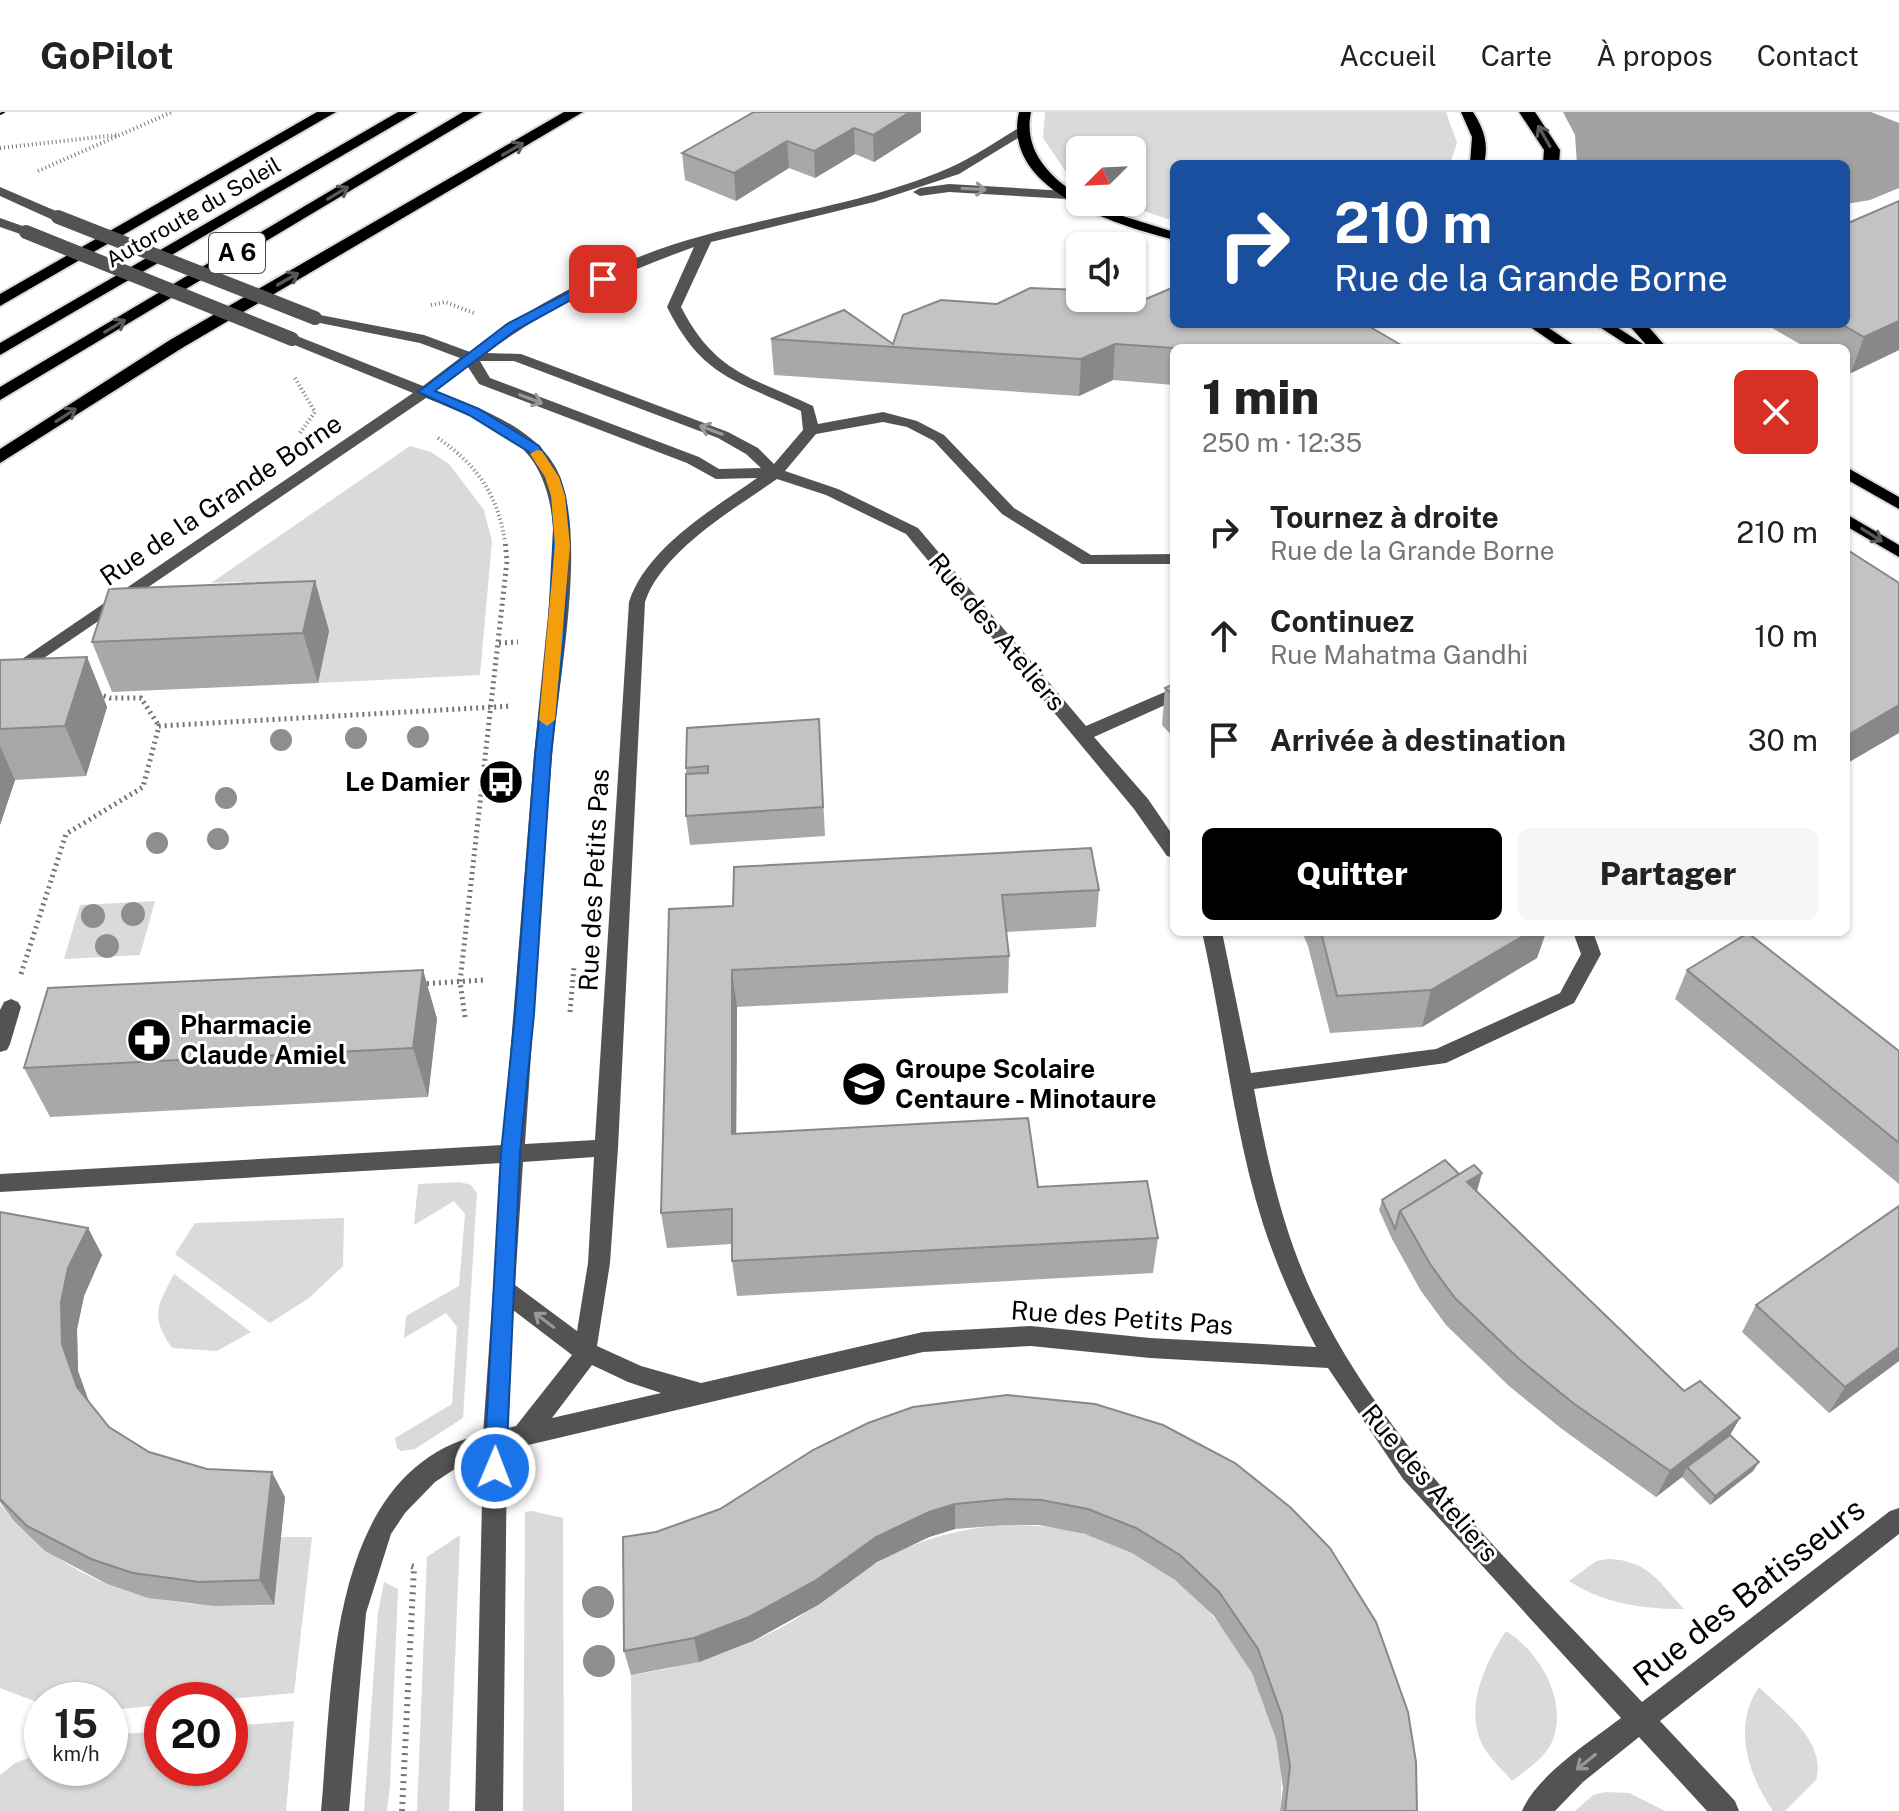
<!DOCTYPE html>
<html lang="fr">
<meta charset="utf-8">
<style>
:root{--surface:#fff;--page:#f6f6f6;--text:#222;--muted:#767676;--line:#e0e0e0;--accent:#000}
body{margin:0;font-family:"Public Sans",sans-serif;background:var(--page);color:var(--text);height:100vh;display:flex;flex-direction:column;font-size:30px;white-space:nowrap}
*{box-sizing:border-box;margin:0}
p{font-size:26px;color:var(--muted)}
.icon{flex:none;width:44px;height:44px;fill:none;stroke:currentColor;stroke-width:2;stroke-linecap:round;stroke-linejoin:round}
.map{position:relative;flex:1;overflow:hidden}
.drawer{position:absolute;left:1170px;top:232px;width:680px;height:592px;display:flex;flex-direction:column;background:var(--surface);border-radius:12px;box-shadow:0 2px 6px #0004}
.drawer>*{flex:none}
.banner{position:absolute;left:1170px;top:48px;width:680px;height:168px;border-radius:12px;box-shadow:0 2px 6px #0004;background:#1a4fa0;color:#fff;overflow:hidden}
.needle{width:52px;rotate:246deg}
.buttons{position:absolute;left:1066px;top:24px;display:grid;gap:16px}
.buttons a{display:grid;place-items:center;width:80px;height:80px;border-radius:12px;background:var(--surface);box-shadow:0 2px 6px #0004;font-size:40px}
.speed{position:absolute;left:24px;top:1570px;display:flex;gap:16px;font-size:40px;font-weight:700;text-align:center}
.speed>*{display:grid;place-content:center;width:104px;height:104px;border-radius:50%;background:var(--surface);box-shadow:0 2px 6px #0004;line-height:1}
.speed small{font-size:20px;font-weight:400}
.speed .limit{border:12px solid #d22;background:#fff;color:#111}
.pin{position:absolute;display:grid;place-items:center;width:68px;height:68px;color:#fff;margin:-34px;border-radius:16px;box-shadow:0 4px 12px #0006}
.me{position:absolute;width:88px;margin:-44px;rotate:1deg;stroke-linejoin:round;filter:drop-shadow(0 0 6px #0008)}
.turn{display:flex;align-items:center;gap:28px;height:168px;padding:0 32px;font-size:36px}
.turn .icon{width:104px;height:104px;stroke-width:2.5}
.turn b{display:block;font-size:56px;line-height:68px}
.round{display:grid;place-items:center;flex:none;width:84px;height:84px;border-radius:12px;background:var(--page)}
.summary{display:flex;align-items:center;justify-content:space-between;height:136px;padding:0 32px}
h1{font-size:48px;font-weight:800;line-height:60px}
.action{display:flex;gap:16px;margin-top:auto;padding:16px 32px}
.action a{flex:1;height:92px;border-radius:12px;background:var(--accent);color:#fff;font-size:32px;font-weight:800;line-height:92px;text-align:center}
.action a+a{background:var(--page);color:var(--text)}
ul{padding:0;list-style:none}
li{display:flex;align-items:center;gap:24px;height:104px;padding:0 32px}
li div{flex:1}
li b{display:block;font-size:30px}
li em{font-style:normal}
header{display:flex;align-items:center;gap:48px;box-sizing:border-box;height:112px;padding:0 40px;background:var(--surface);border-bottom:2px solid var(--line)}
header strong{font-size:38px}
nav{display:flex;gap:44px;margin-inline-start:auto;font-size:28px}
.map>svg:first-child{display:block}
</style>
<header>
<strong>GoPilot</strong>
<nav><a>Accueil</a><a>Carte</a><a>À propos</a><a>Contact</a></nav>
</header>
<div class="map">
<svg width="1899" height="1699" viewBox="0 0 1899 1699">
<rect width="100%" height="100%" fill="#fff"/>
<g fill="#dadada">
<path d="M1045,0H1446L1457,31L1450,52H1174V109L1117,90H1132V38H1080V69L1066,60L1043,26Z"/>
<path d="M410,334L431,340L449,352L484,398L492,429L480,563L318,571L328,519L228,523L242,470L211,471Z"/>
<path d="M155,789L140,843L64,847L80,793Z"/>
<path d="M460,1070L471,1073L477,1081L463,1306L415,1337L401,1339L397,1336L395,1326L452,1292L457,1215L446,1201L404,1226L406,1204L459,1174L465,1102L454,1089L414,1113L418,1072Z"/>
<path d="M344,1106L343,1154L309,1186L270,1211L175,1142L195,1111Z"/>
<path d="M174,1162L251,1220L217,1239L172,1236C150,1203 157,1195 174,1162Z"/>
<path d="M0,1392C74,1481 163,1498 273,1493L280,1425H312L294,1581L220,1588H162V1593L110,1598V1588H42V1592L0,1576Z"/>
<path d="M532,1399L563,1406L564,1699H523L525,1400Z"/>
<path d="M1006,1413C1042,1413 1075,1417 1108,1430C1212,1470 1293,1585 1280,1699H632L631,1563C684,1555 734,1541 782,1515C809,1501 832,1480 858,1463C905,1431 950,1417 1006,1413Z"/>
<path d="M460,1423L449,1699H417L427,1445Z"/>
<path d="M1608,1447C1648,1448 1659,1470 1684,1497C1644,1497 1604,1492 1569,1469L1596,1449Z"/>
<path d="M384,1470L398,1477L390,1673L387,1699H364L378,1501Z"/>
<path d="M1506,1519C1540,1540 1569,1590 1552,1630C1544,1647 1526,1658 1512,1669C1502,1657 1487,1644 1481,1630C1465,1593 1486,1550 1506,1519Z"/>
<path d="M1759,1575C1783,1599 1827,1629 1816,1668L1785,1699H1773C1748,1663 1732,1613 1759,1575Z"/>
<path d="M294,1609L286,1699H0V1663L15,1651L42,1641V1656H110V1623L162,1619V1656H230V1614Z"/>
<path d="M1606,1680L1629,1681L1665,1699H1575L1593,1683Z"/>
</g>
<path fill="#a1a1a1" d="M1563,0H1871L1899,11V76L1870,88L1846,92V52H1577L1575,23Z"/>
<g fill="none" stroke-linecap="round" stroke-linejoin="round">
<g stroke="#dbdbdb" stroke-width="4">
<g id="major">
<path d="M1019,0H1031C1023,38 1049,65 1080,84V90H1091L1113,101L1174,120V128C1117,113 1001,79 1019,0Z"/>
<path d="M1461,0H1473C1484,17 1489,32 1484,52H1470L1472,25Z"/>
<path d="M1526,212H1543L1578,236H1561Z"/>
<path d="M1595,212H1612L1649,236H1632Z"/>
<path d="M1846,355L1899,385V397L1846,367Z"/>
<path d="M1846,402L1899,433V445L1846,414Z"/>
</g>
</g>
<g stroke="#dbdbdb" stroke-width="4">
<g id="highway">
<path d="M317,0H336L0,194V182Z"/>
<path d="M398,0H417L0,243V231Z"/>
<path d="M463,0H482L0,288V275Z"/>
<path d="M564,0H583L182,236L0,351V337L170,228Z"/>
<path d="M1519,0H1535L1560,38L1559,52H1543L1544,38Z"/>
<path d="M1628,212H1646L1667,236H1649Z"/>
</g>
</g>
<g stroke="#757575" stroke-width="4" stroke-dasharray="1 3" stroke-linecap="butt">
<path d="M0,36L117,23"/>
<path d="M38,59L172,0"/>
<path d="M431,193L445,190L474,201"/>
<path d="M295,266L315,300L300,321"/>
<path d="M438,326C477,353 498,383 505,430"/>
</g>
<g stroke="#757575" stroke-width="5" stroke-dasharray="2 4" stroke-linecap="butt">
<path d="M499,531L518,530"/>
<path d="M98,582L110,586H141L159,614"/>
<path d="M21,862L66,722L143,675L159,614L512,594"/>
<path d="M421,872L484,868"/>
<path d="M570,900L574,855"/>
<path d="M465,905L460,870L507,449L505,428"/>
</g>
<path stroke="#757575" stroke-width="6" stroke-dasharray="2 5" stroke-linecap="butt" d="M402,1699L414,1455L411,1454"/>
<g fill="#535353" fill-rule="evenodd">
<path d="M1017,17L1028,20L959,62L874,90L711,130L681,195C715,261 751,265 813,294L818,312L883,300L917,309L944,323L1014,396L1091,443L1174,442V452H1082L1002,402L934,329L907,315L883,310L816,322L785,359L838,377L918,416L1086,614L1174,576V589L1094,625L1148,687L1174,725V746L1167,744L1134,697L906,422L826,383L777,367C734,397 662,439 645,490L618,1036L610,1151L597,1234L641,1254L701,1271L923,1220L1031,1214L1150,1226L1316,1235C1295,1195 1277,1155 1263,1112C1233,1017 1224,917 1202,820H1222L1251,961L1436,937L1560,881L1581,842L1573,820H1593L1601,842L1574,891L1446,951L1254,977C1267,1047 1282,1116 1312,1181C1385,1337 1526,1465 1642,1590L1890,1399L1899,1396V1422L1660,1609L1735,1689L1739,1699H1707L1639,1625L1583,1670L1555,1699H1522C1537,1663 1591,1629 1621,1606L1403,1367L1328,1256L1150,1246L1031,1234L923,1240L507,1338L503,1699H475L483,1344L470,1347L435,1370L405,1401L391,1422L366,1501L349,1699H321C333,1573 326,1358 483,1322L502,1051L0,1080V1062L503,1033L534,643L555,433C549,332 512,321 426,286L0,576V562L413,281L287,230V224H297L423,274L460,246L420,231L315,210L308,206L315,202L424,223L470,240C538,189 620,146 702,124C784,101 871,90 949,56C972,46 995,30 1017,17ZM694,135L667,195C702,265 735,268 801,299L803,318L774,352L758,336L728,320L521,242L487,241C549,194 621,161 694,135ZM480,249H514L718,326L746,342L761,356L719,357L699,345L490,266ZM468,255L479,272L687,351L716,367L757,366C712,398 647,435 629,490L595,1028L525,1032C534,903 541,774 552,645C558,568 586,438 561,367C542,317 481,297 436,279ZM594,1045L588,1151L577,1219L515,1173L523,1050ZM513,1198L572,1243L516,1314L508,1316ZM592,1253L628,1270L661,1281L552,1306Z"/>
<path d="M949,72L1067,79L1074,83L1067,87L949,80L920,84L913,80L920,76Z"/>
<path d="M0,75L63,102L65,105L53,108L0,84Z"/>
<path d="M0,106L31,117L33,120L26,124L0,115Z"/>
<path d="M11,887L18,890L21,895L10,932L7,938L0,940V898L4,890Z"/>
</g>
<use href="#major" fill="#000" fill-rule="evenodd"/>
<use href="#highway" fill="#000" fill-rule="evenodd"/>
<path stroke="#000" stroke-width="2" d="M0,2L4,0"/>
<g stroke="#535353" stroke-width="14">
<path d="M58,105L315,206"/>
<path d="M26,120L292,227"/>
</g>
</g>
<g fill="#8e8e8e">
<circle cx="418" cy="625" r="11"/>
<circle cx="356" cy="626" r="11"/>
<circle cx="281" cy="628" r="11"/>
<circle cx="226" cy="686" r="11"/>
<circle cx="218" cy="727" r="11"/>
<circle cx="157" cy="731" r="11"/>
<circle cx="133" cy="802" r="12"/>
<circle cx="93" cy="804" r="12"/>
<circle cx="107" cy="834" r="12"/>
<circle cx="598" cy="1490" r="16"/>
<circle cx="599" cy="1549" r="16"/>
</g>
<g fill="#a8a8a8">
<path d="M754,0L921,20L874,50L855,42L815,66L789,56L736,89L685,68L682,41Z"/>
<path d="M1899,89V238L1851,261L1846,258V236H1807L1765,212H1846Z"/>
<path d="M1118,199L1174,236V273L1113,268L1079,284L774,263L771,227L893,232Z"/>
<path d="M315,469L329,519L318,571L112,580L92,530Z"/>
<path d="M87,545L107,595L86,664L15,668L0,713V548Z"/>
<path d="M1174,572V626L1162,613L1165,576Z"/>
<path d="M819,607L825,724L690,733L686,704V656Z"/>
<path d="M1099,778L1096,815L1006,820L1009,844L1008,881L737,895L736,1022L1038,1075L1158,1126L1153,1161L737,1184L732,1149V1132L667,1136L661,1101L669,797Z"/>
<path d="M1302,820H1546L1537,846L1422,915L1330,921L1308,834Z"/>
<path d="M423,858L437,907L428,985L50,1005L24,956Z"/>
<path d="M1687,858L1899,939V1072L1675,887Z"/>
<path d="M1482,1061L1477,1079L1759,1350L1753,1359L1710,1393L1682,1365L1656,1385L1562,1317L1509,1274L1446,1213L1421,1179L1392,1127L1379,1098L1382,1088L1459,1062Z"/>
<path d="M1899,1094V1249L1829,1301L1742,1220L1756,1193Z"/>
<path d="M0,1100L88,1116L102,1143L84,1184L77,1217L78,1259L89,1290L109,1315L149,1340L285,1385L274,1493L214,1494L148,1486L107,1472L45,1439L14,1409L0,1390Z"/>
<path d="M1095,1292L1417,1699H1280L1283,1676L1276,1627L1252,1561L1214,1504L1175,1468L1132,1441L1085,1422L1039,1413H1006L955,1417L929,1425L877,1450L818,1493L753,1529L699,1550L631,1563L624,1539L656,1420Z"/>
</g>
<g fill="#888">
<path d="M898,0H921V20L874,50L873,23Z"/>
<path d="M854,16L855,42L815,66L814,39Z"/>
<path d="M787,29L789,56L736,89L734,61Z"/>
<path d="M1899,209V238L1851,261L1864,225Z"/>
<path d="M1115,232L1113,268L1079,284L1081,247Z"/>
<path d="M315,469L329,519L318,571L303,521Z"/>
<path d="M87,545L107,595L86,664L65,614Z"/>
<path d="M1899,593V621L1846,652V624Z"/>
<path d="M0,634L15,668L0,713Z"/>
<path d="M1530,820H1546L1537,846L1422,915L1431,878Z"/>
<path d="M423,858L437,907L428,985L413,936Z"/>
<path d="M732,858L737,895L736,1058L732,1022Z"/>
<path d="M1482,1061L1474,1089L1467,1070Z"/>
<path d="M88,1116L102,1143L84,1184L77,1217L78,1259L93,1301L77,1275L62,1232L61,1190L68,1156Z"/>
<path d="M1899,1235V1249L1829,1301L1845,1275Z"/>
<path d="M1740,1306L1725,1332L1687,1355L1682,1365L1656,1385L1670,1359Z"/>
<path d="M1759,1350L1753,1359L1710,1393L1715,1384Z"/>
<path d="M272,1360L285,1385L274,1493L260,1468Z"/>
<path d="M955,1392V1417L929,1425L877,1450L818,1493L753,1529L699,1550L694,1526L876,1425L929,1400Z"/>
</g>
<g fill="#c3c3c3" stroke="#888" stroke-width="2">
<path d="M754,0H910L873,23L854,16L814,39L787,29L734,61L682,41Z"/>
<path d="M1899,89V209L1864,225L1841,212H1846V112Z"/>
<path d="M1174,175V212H1365L1406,236H1174L1115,232L1081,247L771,227L844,198L893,232L903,203L941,188L997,192L1030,176L1080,178V186H1100L1118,199Z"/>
<path d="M1846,437L1899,471V593L1846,624Z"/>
<path d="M315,469L303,521L92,530L109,477Z"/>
<path d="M87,545L65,614L0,617V548Z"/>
<path d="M1174,572V584L1165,576Z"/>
<path d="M819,607L823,695L686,704V662L708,661V654L686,656L687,616Z"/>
<path d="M1091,736L1099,778L1002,783L1009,844L732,858V1022L1028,1006L1038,1075L1147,1069L1158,1126L732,1149V1097L661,1101L669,797L733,794L734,755Z"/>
<path d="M1321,820H1530L1431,878L1337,884Z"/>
<path d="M1748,821L1899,939V1031L1687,858Z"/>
<path d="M423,858L413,936L24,956L48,876Z"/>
<path d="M1445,1048L1459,1062L1400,1099L1395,1117L1382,1088Z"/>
<path d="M1474,1053L1482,1061L1467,1070L1684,1279L1700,1269L1740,1306L1670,1359L1573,1291L1519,1247L1455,1186L1430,1152L1400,1099Z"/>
<path d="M1899,1094V1235L1845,1275L1756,1193Z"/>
<path d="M0,1100L88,1116L68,1156L61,1190L62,1232L77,1275L109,1315L149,1340L207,1357L272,1360L260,1468L199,1470L133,1461L91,1447L27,1414L0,1387Z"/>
<path d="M1007,1283L1095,1292L1163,1313L1235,1351L1290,1395L1330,1436L1376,1510L1408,1600L1416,1650L1417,1699H1285L1290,1654L1282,1604L1258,1537L1219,1480L1180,1443L1136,1416L1088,1397L1041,1388L1007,1387L955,1392L929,1400L876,1425L815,1469L749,1505L694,1526L624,1539L623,1425L656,1420L720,1397L813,1338L868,1311L913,1295Z"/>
<path d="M1730,1323L1759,1350L1715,1384L1687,1355Z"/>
</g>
<defs><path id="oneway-shaft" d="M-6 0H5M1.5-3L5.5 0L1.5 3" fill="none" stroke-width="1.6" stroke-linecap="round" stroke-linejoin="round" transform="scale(2)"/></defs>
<g stroke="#595959">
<use href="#oneway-shaft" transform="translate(1544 24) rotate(-120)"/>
<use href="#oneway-shaft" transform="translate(513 37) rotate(-30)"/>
<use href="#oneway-shaft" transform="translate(338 81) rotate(-31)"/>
<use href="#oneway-shaft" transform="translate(288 167) rotate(-30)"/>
<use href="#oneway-shaft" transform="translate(115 214) rotate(-31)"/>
<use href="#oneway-shaft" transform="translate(66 303) rotate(-33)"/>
<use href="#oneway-shaft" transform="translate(1872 423) rotate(32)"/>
</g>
<g stroke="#989898">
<use href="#oneway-shaft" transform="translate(974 77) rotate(3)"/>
<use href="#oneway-shaft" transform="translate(531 287) rotate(21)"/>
<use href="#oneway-shaft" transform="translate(711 318) rotate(-159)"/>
<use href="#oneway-shaft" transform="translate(544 1208) rotate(-143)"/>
<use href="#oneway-shaft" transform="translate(1586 1650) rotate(141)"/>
</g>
<path fill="#1a73e8" stroke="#114b97" stroke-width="2" d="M598,165L609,167L516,218L435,279L479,297L539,334L559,365L565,384L569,417L564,527L551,643L534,902L520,1041L506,1356L502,1363L495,1366L487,1363L484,1356L501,1041L515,902L535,643L548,527L554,417L551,384L545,365L529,340L469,303L418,280L507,212Z"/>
<path fill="#f59e0b" d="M537,338L542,339L559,365L565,384L570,433L555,608L547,614L539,608L555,433L551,384L545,365L530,342Z"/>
<defs>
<g id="bus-disc" transform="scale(2.3)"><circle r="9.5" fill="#000" stroke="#fff"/><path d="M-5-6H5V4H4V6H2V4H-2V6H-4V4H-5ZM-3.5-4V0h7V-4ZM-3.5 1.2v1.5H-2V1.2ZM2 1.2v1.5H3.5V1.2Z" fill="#fff"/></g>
<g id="pharmacy-disc" transform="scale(2.3)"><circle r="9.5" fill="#000" stroke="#fff"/><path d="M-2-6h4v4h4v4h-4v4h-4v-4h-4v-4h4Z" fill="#fff"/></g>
<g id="school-disc" transform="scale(2.3)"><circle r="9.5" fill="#000" stroke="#fff"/><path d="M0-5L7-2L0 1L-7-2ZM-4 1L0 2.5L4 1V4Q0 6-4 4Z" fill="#fff"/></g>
</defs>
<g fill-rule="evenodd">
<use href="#bus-disc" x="501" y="670"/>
<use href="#pharmacy-disc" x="149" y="928"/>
<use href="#school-disc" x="864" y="972"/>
</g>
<g text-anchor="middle" stroke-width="6" stroke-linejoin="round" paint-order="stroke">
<g font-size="22" fill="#000" stroke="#fff">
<text transform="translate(193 100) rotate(-30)" y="8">Autoroute du Soleil</text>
</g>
<rect fill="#fff" stroke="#4c4c4c" stroke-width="2" x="209" y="121" width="56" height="40" rx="6"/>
<g font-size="24" font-weight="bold" fill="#000">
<text x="237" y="149">A 6</text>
</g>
<g font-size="26" fill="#000" stroke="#fff">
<text transform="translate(221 388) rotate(-34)" y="9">Rue de la Grande Borne</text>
<text transform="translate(997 520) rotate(50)" y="9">Rue des Ateliers</text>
<text transform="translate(594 768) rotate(-87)" y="9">Rue des Petits Pas</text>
<text transform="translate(1122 1206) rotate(4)" y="9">Rue des Petits Pas</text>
<text transform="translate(1430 1371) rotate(50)" y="9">Rue des Ateliers</text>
</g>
<g font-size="26" font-weight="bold" fill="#000" stroke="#fff" text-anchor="start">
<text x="470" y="679" text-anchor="end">Le Damier</text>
<text x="180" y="922">Pharmacie<tspan x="180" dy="30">Claude Amiel</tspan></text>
<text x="895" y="966">Groupe Scolaire<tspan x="895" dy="30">Centaure - Minotaure</tspan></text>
</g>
<g font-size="32" fill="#000" stroke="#fff">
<text transform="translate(1749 1480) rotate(-38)" y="11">Rue des Batisseurs</text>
</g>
</g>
</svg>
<div class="buttons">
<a><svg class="needle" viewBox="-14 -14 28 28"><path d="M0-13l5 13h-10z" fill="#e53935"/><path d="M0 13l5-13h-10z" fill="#767676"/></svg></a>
<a><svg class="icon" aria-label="sound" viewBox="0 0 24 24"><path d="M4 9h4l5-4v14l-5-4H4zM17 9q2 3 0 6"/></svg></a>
</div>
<div class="speed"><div>15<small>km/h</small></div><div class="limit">20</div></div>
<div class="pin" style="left:603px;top:167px;background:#d93025"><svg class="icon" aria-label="arrive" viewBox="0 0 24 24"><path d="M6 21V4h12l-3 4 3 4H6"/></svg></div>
<svg class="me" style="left:495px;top:1356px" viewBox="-20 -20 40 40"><circle r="17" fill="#1a73e8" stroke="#fff" stroke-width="3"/><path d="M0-11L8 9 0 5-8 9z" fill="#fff"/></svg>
<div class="banner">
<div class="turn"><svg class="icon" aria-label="right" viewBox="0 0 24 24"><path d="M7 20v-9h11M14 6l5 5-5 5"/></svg><div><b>210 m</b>Rue de la Grande Borne</div></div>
</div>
<section class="drawer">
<div class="summary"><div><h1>1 min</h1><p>250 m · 12:35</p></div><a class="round" style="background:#d93025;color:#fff"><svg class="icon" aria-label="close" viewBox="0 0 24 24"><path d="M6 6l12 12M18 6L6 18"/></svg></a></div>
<ul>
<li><svg class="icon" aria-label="right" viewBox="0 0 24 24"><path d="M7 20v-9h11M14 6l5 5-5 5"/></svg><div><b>Tournez à droite</b><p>Rue de la Grande Borne</p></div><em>210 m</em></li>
<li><svg class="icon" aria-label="ahead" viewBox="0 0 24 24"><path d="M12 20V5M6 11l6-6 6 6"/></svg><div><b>Continuez</b><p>Rue Mahatma Gandhi</p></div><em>10 m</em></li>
<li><svg class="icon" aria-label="arrive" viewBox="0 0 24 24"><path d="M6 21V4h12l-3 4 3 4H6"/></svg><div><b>Arrivée à destination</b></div><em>30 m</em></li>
</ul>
<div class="action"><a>Quitter</a><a>Partager</a></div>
</section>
</div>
